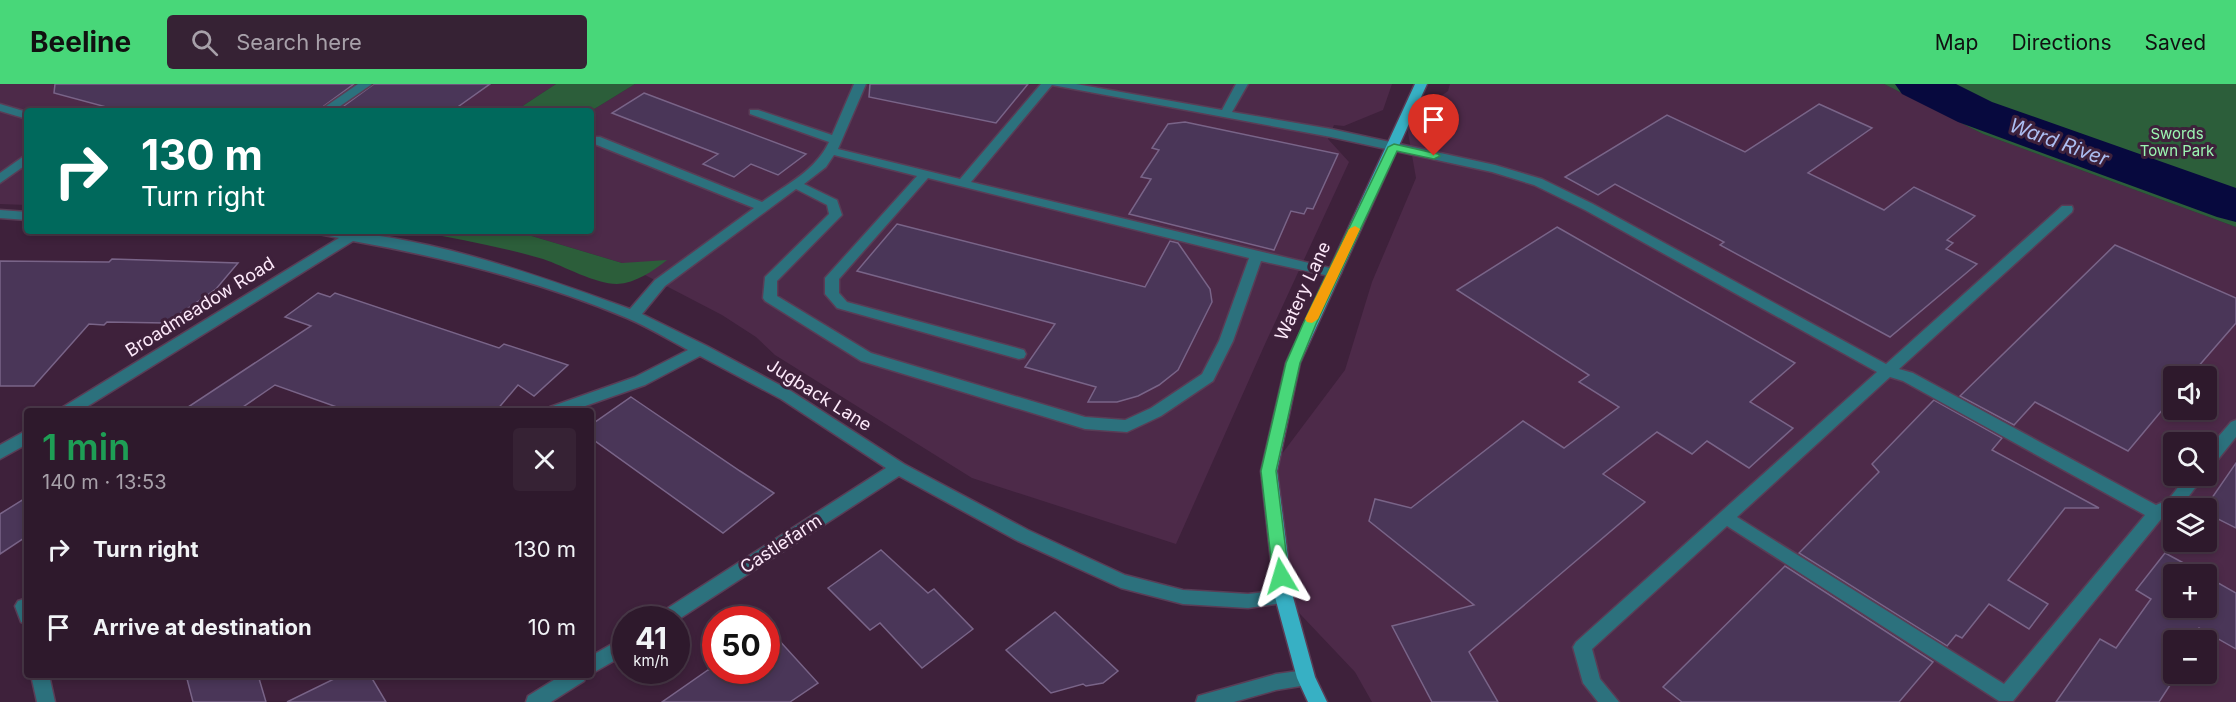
<!DOCTYPE html>
<meta charset="utf-8">
<style>
:root{--surface:#2e192c;--page:#362234;--text:#f1f3f6;--muted:#a7a0a9;--line:#493848;--accent:#48d779}
body{margin:0;font-family:Inter,sans-serif;background:var(--page);color:var(--text);height:100vh;display:flex;flex-direction:column;font-size:22px;white-space:nowrap}
*{box-sizing:border-box;margin:0}
p{font-size:20px;color:var(--muted)}
.icon{flex:none;width:33px;height:33px;fill:none;stroke:currentColor;stroke-width:2;stroke-linecap:round;stroke-linejoin:round}
.map{position:relative;flex:1;overflow:hidden}
.side{position:absolute;left:24px;top:324px;width:570px;height:270px;display:flex;flex-direction:column;background:var(--surface);border-radius:6px;box-shadow:0 3px 9px #0003,0 0 0 2px var(--line)}
.side>*{flex:none}
.guide{position:absolute;left:24px;top:24px;width:570px;height:126px;border-radius:6px;box-shadow:0 3px 9px #0003,0 0 0 2px var(--line);background:#00695c;color:#fff;overflow:hidden}
.buttons{position:absolute;left:2163px;top:282px;display:grid;gap:12px}
.buttons a{display:grid;place-items:center;width:54px;height:54px;border-radius:6px;background:var(--surface);box-shadow:0 3px 9px #0003,0 0 0 2px var(--line);font-size:30px}
.speed{position:absolute;left:612px;top:522px;display:flex;gap:12px;font-size:30px;font-weight:700;text-align:center}
.speed>*{display:grid;place-content:center;width:78px;height:78px;border-radius:50%;background:var(--surface);box-shadow:0 3px 9px #0003,0 0 0 2px var(--line);line-height:1}
.speed small{font-size:15px;font-weight:400}
.speed .limit{border:9px solid #d22;background:#fff;color:#111}
.pin{position:absolute;display:grid;place-items:center;width:51px;height:51px;color:#fff;margin:-62px -26px;border-radius:50% 50% 50% 0;rotate:-45deg;box-shadow:0 0 6px #0007}
.pin .icon{rotate:45deg}
.me{position:absolute;width:66px;margin:-33px;rotate:353deg;stroke-linejoin:round;filter:drop-shadow(0 0 4px #0008)}
.turn{display:flex;align-items:center;gap:21px;height:126px;padding:0 18px;font-size:27px}
.turn .icon{width:78px;height:78px;stroke-width:2.5}
.turn b{display:block;font-size:42px;line-height:51px}
.round{display:grid;place-items:center;flex:none;width:63px;height:63px;border-radius:6px;background:var(--page)}
.head{display:flex;align-items:center;justify-content:space-between;height:102px;padding:0 18px}
h1{font-size:36px;font-weight:600;line-height:45px;color:#1e9e55}
ul{padding:0;list-style:none}
li{display:flex;align-items:center;gap:18px;height:78px;padding:0 18px}
li div{flex:1}
li b{display:block;font-size:22px}
li em{font-style:normal}
header{display:flex;align-items:center;gap:36px;box-sizing:border-box;height:84px;padding:0 30px;background:var(--accent);color:#111}
header strong{font-size:28px}
nav{display:flex;gap:33px;margin-inline-start:auto;font-size:21px}
.search{width:420px;height:54px;background:var(--page);display:flex;align-items:center;gap:15px;box-sizing:border-box;padding:0 21px;border-radius:6px;color:var(--muted);font-size:22px}
.map>svg:first-child{display:block}
</style>
<header>
<strong>Beeline</strong>
<div class="search"><svg class="icon" aria-label="search" viewBox="0 0 24 24"><circle cx="10" cy="10" r="6"/><path d="M15 15l6 6"/></svg>Search here</div>
<nav><a>Map</a><a>Directions</a><a>Saved</a></nav>
</header>
<div class="map">
<svg width="2236" height="618" viewBox="0 0 2236 618">
<rect width="100%" height="100%" fill="#3e213b"/>
<g fill="#4d2a49" fill-rule="evenodd">
<path d="M0,0H556L515,27H27V121L0,120Z"/>
<path d="M635,0H1392L1383,26L1344,42L1334,41L1328,55L1349,78L1265,260L1176,460L972,394L775,271L756,253L722,231L622,179L515,147H591V27Z"/>
<path d="M1450,0H1884L1983,50L2236,143V618H1372L1355,588L1284,513L1269,387L1345,286L1372,198L1416,94L1406,37L1448,7ZM2174,292H2206V326H2174ZM2174,358H2206V392H2174ZM2174,424H2206V458H2174ZM2174,490H2206V524H2174ZM2174,556H2206V590H2174Z"/>
</g>
<g fill="#2c5e3a">
<path d="M556,0H635L591,27H515Z"/>
<path d="M1884,0H2236V143L1983,50Z"/>
<path d="M416,147H515L622,179L667,176C653,187 636,199 617,200C595,200 564,182 543,175C502,163 458,155 416,147Z"/>
</g>
<g fill="none" stroke-linecap="round" stroke-linejoin="round">
<path fill="#07093e" fill-rule="evenodd" d="M1895,0H1956L1992,18L2236,104V138L2217,133L1958,38L1902,10Z"/>
</g>
<g fill="#4a3658" stroke="#796488" stroke-width="1.5">
<path d="M55,0H354L317,27H266L250,23L244,27H121L54,9Z"/>
<path d="M374,0H490L452,27H337Z"/>
<path d="M870,0H1028L996,39L869,13Z"/>
<path d="M644,9L806,70L778,91L751,80L734,93L703,80L718,70L612,29Z"/>
<path d="M1819,20L1872,44L1808,89L1884,126L1914,103L1975,132L1947,156L1953,159L1946,165L1977,180L1890,253L1720,161L1724,158L1615,100L1598,111L1565,93L1667,31L1745,68Z"/>
<path d="M1185,38L1338,70L1313,125L1307,124L1304,130L1291,127L1274,166L1129,130L1151,95L1141,93L1159,66L1152,64L1168,40Z"/>
<path d="M897,140L1145,203L1170,157L1178,159L1210,205L1212,218L1178,286L1159,301L1138,312L1117,318H1088L1096,303L1025,283L1055,240L857,187Z"/>
<path d="M1557,143L1795,279L1750,318L1793,344L1749,384L1707,357L1692,370L1657,348L1603,390L1645,418L1469,568L1498,618H1432L1392,542L1474,521L1369,437L1375,415L1411,424L1523,337L1564,364L1619,323L1579,298L1589,291L1457,206Z"/>
<path d="M2115,161L2236,214V239L2190,292H2174V312L2128,367L2035,318L2014,341L1960,312Z"/>
<path d="M112,175L238,179L216,205L166,239L107,238L104,241L89,240L34,302H0V177L109,178Z"/>
<path d="M318,209L330,213L335,209L499,264L504,260L568,281L534,312L518,301L496,327H348L275,301L237,327H182L311,242L285,233Z"/>
<path d="M631,313L740,387L774,409L723,449L591,354V341Z"/>
<path d="M1934,316L2002,354L1992,366L2099,424H2065L2008,496L2048,520L2029,545L1989,520L1962,554L1956,551L1947,562L1799,469L1879,388L1872,380Z"/>
<path d="M2236,379V444L2206,429L2205,424Z"/>
<path d="M27,413V452L0,470V430Z"/>
<path d="M881,466L928,509L934,505L973,545L922,584L880,539L870,546L828,504Z"/>
<path d="M2165,469L2204,490H2174V524H2206V492L2236,509V565L2199,544L2191,556H2174V595L2159,618H2056L2100,555L2116,564L2151,515L2136,506Z"/>
<path d="M1785,482L1933,578L1899,618H1682L1663,603Z"/>
<path d="M1055,528L1118,587L1103,599L1086,602L1083,600L1051,609L1006,566Z"/>
<path d="M766,542L818,599L790,618H662L708,586H766Z"/>
<path d="M186,591H258L266,618H193Z"/>
<path d="M342,591H370L386,618H287Z"/>
</g>
<g fill="none" stroke-linecap="round" stroke-linejoin="round">
<g stroke="#593d56" stroke-width="3">
<g id="minor">
<path d="M358,0H372L333,27H319Z"/>
<path d="M854,0H866L838,65L960,95L1041,0H1076L1222,26L1236,0H1248L1232,28L1331,45L1495,81L1542,95L1593,120L1886,280L2062,122H2072L2073,125L2072,128L1899,285L1913,289L2156,421L2168,416L2187,392H2204L2180,424H2174V428L2162,434L2013,617H1999L1727,442L1592,565L1600,595L1619,618H1598L1583,599L1573,563L1576,558L1877,288L1585,126L1534,101L1492,88L1331,53L1052,1L971,98L1334,185L1339,186L1341,189L1339,192L1334,193L1261,177L1233,257L1213,297L1161,332L1127,348L1085,345L861,277L765,217L763,214L765,193L829,130L827,121L796,105L665,202L642,230L707,262L791,307L904,380L1028,446L1125,491L1183,506L1248,510L1284,506L1290,508L1293,513L1290,518L1248,524L1183,520L1121,504L1016,456L899,392L676,537L654,536L657,531L886,384L781,315L700,272L645,301L571,327H547L550,323L635,293L688,266C668,255 648,243 627,234C539,197 447,174 353,157L80,327H60L63,323L339,154L319,150L317,147C417,147 536,191 630,225L655,196L754,124L592,59V53H600L762,118C787,100 815,87 829,58L750,30V26H758L832,51ZM834,71L917,92L825,194V210L837,224L1019,275L1024,274L1026,270L1024,266L847,218L839,209V195L928,94L1249,174L1219,257L1202,290L1151,324L1125,336L1085,333L871,269L777,212V197L842,131L837,116L804,100L826,83ZM1890,293L1903,297L2145,431L2004,600L1737,433Z"/>
<path d="M0,20L27,28V35L0,27Z"/>
<path d="M27,70V80L0,99V89Z"/>
<path d="M0,126L27,128V136L0,134Z"/>
<path d="M2236,336V353L2212,383L2206,385V367L2231,338Z"/>
<path d="M27,346V360L0,375V361Z"/>
<path d="M24,515L27,516V540L21,538L15,522L18,517Z"/>
<path d="M626,552V570L591,590V572Z"/>
<path d="M1306,586L1313,588L1315,594L1313,600L1276,606L1234,618H1196L1198,612L1205,610L1276,590Z"/>
<path d="M31,591H49L55,618H37Z"/>
<path d="M562,591H586L584,597L551,618H526L528,612Z"/>
</g>
</g>
<g stroke="#593d56" stroke-width="3">
<path id="major" d="M1415,0H1427L1300,279L1277,387L1293,513L1315,593L1327,618H1308L1297,594L1275,513L1261,387L1286,279Z"/>
</g>
<use href="#minor" fill="#2c717d" fill-rule="evenodd"/>
<use href="#major" fill="#37b0c4" fill-rule="evenodd"/>
</g>
<path fill="#48d779" stroke="#2f8c4f" stroke-width="1.5" d="M1394,60L1438,70L1440,72L1434,75L1397,67L1316,240L1300,279L1276,387L1289,492L1287,497L1281,499L1276,497L1273,492L1261,387L1286,279L1303,240L1388,63Z"/>
<path fill="#f59e0b" d="M1355,142L1360,145L1318,235L1312,239L1307,238L1305,235L1349,145Z"/>
<g text-anchor="middle" stroke-width="6" stroke-linejoin="round" paint-order="stroke">
<g font-size="15" fill="#9cf6b2" stroke="#3e213b">
<text x="2177" y="55">Swords<tspan x="2177" dy="17">Town Park</tspan></text>
</g>
<g font-size="18" fill="#fde9fa" stroke="#3e213b">
<text transform="translate(1303 207) rotate(-65)" y="6">Watery Lane</text>
<text transform="translate(200 223) rotate(-32)" y="6">Broadmeadow Road</text>
<text transform="translate(819 311) rotate(32)" y="6">Jugback Lane</text>
<text transform="translate(781 460) rotate(-33)" y="6">Castlefarm</text>
</g>
<g font-size="20" font-style="italic" fill="#acbdf1" stroke="#3e213b">
<text transform="translate(2059 58) rotate(20)" y="7">Ward River</text>
</g>
</g>
</svg>
<div class="buttons">
<a><svg class="icon" aria-label="sound" viewBox="0 0 24 24"><path d="M4 9h4l5-4v14l-5-4H4zM17 9q2 3 0 6"/></svg></a>
<a><svg class="icon" aria-label="search" viewBox="0 0 24 24"><circle cx="10" cy="10" r="6"/><path d="M15 15l6 6"/></svg></a>
<a><svg class="icon" aria-label="layers" viewBox="0 0 24 24"><path d="M12 4l9 5-9 5-9-5zM3 14l9 5 9-5"/></svg></a>
<a>+</a>
<a>−</a>
</div>
<div class="speed"><div>41<small>km/h</small></div><div class="limit">50</div></div>
<div class="pin" style="left:1434px;top:72px;background:#d93025"><svg class="icon" aria-label="arrive" viewBox="0 0 24 24"><path d="M6 21V4h12l-3 4 3 4H6"/></svg></div>
<svg class="me" style="left:1281px;top:492px" viewBox="-20 -20 40 40"><path d="M0-17L14 15 0 8-14 15z" fill="#48d779" stroke="#fff" stroke-width="4"/></svg>
<div class="guide">
<div class="turn"><svg class="icon" aria-label="right" viewBox="0 0 24 24"><path d="M7 20v-9h11M14 6l5 5-5 5"/></svg><div><b>130 m</b>Turn right</div></div>
</div>
<section class="side">
<div class="head"><div><h1>1 min</h1><p>140 m · 13:53</p></div><a class="round"><svg class="icon" aria-label="close" viewBox="0 0 24 24"><path d="M6 6l12 12M18 6L6 18"/></svg></a></div>
<ul>
<li><svg class="icon" aria-label="right" viewBox="0 0 24 24"><path d="M7 20v-9h11M14 6l5 5-5 5"/></svg><div><b>Turn right</b></div><em>130 m</em></li>
<li><svg class="icon" aria-label="arrive" viewBox="0 0 24 24"><path d="M6 21V4h12l-3 4 3 4H6"/></svg><div><b>Arrive at destination</b></div><em>10 m</em></li>
</ul>
</section>
</div>
